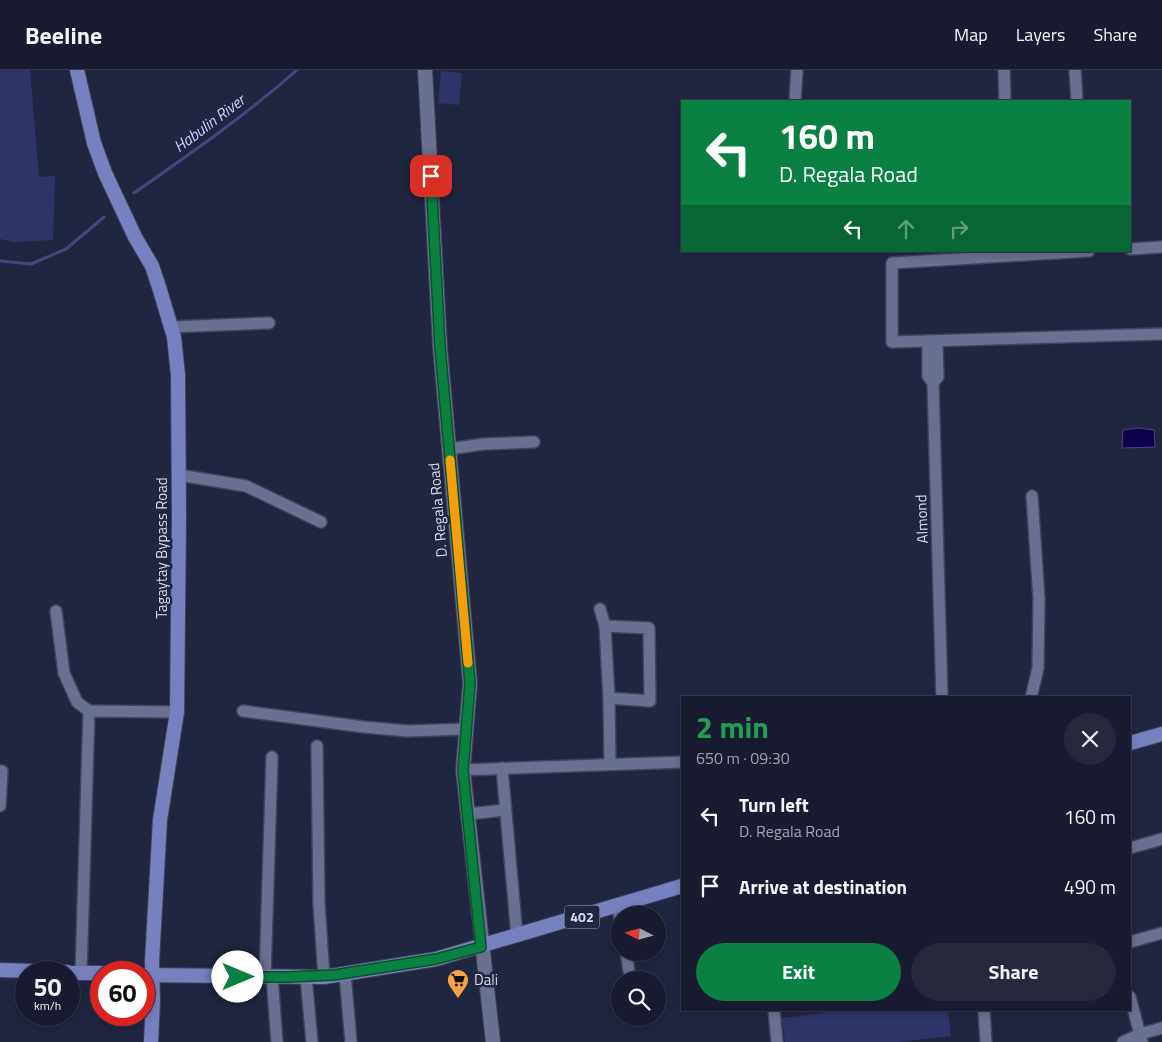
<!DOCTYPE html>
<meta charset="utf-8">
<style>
:root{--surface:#191c30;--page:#26293c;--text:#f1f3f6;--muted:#9fa1ab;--line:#373a4c;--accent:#0b8043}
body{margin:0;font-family:"Titillium Web",sans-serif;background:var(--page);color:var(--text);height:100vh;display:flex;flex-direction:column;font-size:19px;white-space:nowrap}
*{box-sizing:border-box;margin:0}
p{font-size:16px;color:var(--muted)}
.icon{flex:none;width:28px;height:28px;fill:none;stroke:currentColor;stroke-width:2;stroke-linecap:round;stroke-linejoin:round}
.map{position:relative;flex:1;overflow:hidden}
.panel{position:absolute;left:681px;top:626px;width:450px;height:315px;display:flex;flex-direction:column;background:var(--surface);border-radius:0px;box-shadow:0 2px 8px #0003,0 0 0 1px var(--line)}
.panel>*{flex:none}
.banner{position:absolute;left:681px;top:30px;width:450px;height:152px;border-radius:0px;box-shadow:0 2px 8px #0003,0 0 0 1px var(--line);background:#0b8043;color:#fff;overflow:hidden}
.needle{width:32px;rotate:276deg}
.fabs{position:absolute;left:611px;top:836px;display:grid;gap:10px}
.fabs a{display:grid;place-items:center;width:55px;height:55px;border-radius:50%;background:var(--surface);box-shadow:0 2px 8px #0003,0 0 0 1px var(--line);font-size:25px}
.speed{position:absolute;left:15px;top:891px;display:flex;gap:10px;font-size:25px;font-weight:700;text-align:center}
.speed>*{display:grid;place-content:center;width:65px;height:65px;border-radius:50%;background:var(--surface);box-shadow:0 2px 8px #0003,0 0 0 1px var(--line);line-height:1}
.speed small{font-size:12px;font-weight:400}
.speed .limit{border:8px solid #d22;background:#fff;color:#111}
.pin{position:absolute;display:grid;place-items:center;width:42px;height:42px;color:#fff;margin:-21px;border-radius:10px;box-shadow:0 2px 8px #0006}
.me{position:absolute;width:55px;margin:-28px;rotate:90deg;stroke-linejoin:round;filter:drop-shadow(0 0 4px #0008)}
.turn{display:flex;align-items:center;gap:18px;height:105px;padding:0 15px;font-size:22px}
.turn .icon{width:65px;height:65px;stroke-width:2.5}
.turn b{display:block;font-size:35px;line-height:42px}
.lanes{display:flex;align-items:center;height:48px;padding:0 15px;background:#0003;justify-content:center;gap:25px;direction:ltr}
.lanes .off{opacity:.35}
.round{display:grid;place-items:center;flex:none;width:52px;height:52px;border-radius:26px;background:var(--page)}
.overview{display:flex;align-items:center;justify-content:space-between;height:85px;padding:0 15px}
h1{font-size:30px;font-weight:700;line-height:38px;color:#1e9e55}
.cta{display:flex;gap:10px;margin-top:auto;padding:10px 15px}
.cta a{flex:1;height:58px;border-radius:30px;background:var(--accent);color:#fff;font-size:20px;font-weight:700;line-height:58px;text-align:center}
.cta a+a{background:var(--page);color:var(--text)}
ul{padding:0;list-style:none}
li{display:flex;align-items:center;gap:15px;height:70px;padding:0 15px}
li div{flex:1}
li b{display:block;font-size:19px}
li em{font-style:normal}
header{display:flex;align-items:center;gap:30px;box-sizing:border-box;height:70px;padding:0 25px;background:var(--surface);border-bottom:1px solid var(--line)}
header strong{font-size:24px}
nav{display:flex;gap:28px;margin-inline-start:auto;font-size:18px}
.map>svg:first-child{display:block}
</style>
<header>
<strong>Beeline</strong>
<nav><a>Map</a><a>Layers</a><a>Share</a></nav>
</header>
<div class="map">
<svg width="1162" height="972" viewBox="0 0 1162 972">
<rect width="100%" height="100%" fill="#212640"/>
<g fill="#2e3467">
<path d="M0,0H30L39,107L55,106L53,170L14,172L0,169Z"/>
<path d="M441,1L462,3L459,35L438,33Z"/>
<path d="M823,940H948L951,966L897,972H785L782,948L823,943Z"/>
</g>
<path fill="#0f014d" stroke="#4b427d" d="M1138,358L1154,360L1155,377L1122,378L1123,360Z"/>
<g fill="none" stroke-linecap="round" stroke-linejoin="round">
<g stroke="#4b427d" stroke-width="3">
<path d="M134,123C190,84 246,45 297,0"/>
<path d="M0,191L31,194L66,179L104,147"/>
</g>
<g stroke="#404359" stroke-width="14">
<g id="minor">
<path d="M1004,0L1005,31"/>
<path d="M1075,0L1077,31"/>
<path d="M795,31L797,0"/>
<path d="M1130,179L1162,177"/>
<path d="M1089,181L892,193V272L1162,264"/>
<path d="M171,257L269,253"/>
<path d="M928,271V306L933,313L942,628"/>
<path d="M933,313L938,307L937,271"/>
<path d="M449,379L484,374L534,372"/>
<path d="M179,405L246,416L321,452"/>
<path d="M600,539L605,556L609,628L610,694"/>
<path d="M56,541L64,603L77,632L89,641"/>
<path d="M605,556L649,558L650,631L609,628"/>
<path d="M1031,628L1038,598L1039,529L1032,426"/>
<path d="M243,641L364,657L408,661L466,659"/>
<path d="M317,676L319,834L324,907"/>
<path d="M502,698L517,866"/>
<path d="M463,700L682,692"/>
<path d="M0,736L2,701"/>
<path d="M468,744L505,740"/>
<path d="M1130,778L1162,769"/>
<path d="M618,837L620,850"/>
<path d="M1130,872L1162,863"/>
<path d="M626,882L629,901"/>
<path d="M81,903L89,641L177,642"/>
<path d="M345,904L351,972"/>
<path d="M265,907L272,687"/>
<path d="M272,907L277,972"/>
<path d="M306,907L312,972"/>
<path d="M1130,927L1142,972"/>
<path d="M774,940L777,972"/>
<path d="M984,940L986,972"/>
<path d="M1123,972L1140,964L1162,958"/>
</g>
</g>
<g stroke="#404359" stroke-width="16">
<path id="tertiary" d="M425,0L440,277L470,613L463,700L493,972"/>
</g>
<g stroke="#404359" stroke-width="16">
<g id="primary">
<path d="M77,0L94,73L105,103L135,167L152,196L159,217L174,267L178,305L179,447L177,642L160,750L152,891L153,931L151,972"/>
<path d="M1130,673L1162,664"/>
<path d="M0,900L67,902"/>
<path d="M69,903H101"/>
<path d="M144,905L324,907L436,889L682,816"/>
</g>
</g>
<use href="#minor" stroke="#6a708f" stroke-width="11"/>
<use href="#tertiary" stroke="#6a708f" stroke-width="14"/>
<use href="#primary" stroke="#7781c0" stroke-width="14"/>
</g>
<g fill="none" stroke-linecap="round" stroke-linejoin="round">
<g stroke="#07532c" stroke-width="12">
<path id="route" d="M238,907H289L334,905L436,889L481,877L463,700L470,613L440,277L431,106"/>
</g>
<use href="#route" stroke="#0b8043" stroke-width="9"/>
<path stroke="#f59e0b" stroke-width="9" d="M450,390L468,593"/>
</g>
<defs>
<g id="supermarket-pin" transform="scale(1.125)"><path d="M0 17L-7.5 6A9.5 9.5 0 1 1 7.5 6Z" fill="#f5a345" stroke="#212640"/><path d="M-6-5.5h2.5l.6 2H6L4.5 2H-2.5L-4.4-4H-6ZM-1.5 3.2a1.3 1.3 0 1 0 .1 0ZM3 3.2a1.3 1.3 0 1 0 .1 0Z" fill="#111"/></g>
</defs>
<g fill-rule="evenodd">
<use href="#supermarket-pin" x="458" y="910"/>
</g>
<g text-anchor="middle" stroke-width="5" stroke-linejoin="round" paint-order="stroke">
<rect fill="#212640" stroke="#a0a4b8" stroke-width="1" x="564.5" y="835.5" width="35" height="23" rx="4"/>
<g font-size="14" font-weight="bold" fill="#d6daec">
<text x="582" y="852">402</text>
</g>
<g font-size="15" fill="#d6daec" stroke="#212640">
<text transform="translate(438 440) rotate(-95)" y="5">D. Regala Road</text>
<text transform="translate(922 449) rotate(-92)" y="5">Almond</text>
<text transform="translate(162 478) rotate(-90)" y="5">Tagaytay Bypass Road</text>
</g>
<g font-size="15" fill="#d6daec" stroke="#212640" text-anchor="start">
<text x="474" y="915">Dali</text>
</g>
<g font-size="16" font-style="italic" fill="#c9d2fe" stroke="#212640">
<text transform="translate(209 53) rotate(-37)" y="6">Habulin River</text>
</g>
</g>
</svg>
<div class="fabs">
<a><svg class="needle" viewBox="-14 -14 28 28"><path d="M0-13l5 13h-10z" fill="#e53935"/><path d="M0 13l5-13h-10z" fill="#9fa1ab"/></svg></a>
<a><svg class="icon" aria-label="search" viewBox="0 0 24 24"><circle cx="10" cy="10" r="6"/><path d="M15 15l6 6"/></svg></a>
</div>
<div class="speed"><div>50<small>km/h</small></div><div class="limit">60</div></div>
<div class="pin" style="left:431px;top:106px;background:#d93025"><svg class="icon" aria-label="arrive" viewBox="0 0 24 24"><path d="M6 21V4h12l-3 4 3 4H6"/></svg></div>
<svg class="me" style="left:238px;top:907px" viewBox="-20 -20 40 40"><circle r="19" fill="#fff"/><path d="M0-13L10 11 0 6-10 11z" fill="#0b8043"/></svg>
<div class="banner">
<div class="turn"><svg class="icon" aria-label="left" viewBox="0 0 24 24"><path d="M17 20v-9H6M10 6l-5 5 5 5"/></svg><div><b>160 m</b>D. Regala Road</div></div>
<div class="lanes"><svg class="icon" aria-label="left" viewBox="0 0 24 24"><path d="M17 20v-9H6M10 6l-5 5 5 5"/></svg><svg class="icon off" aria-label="ahead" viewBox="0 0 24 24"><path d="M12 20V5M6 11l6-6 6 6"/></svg><svg class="icon off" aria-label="right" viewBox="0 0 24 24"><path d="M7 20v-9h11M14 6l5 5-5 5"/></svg></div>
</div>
<section class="panel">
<div class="overview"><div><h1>2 min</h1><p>650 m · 09:30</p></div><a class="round"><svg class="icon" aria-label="close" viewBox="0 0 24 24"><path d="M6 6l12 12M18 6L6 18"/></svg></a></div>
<ul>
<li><svg class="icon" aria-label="left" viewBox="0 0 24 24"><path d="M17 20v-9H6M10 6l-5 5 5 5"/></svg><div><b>Turn left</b><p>D. Regala Road</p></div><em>160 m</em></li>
<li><svg class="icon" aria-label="arrive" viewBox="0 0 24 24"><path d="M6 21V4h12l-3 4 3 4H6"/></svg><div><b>Arrive at destination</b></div><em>490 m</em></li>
</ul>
<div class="cta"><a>Exit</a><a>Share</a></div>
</section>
</div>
